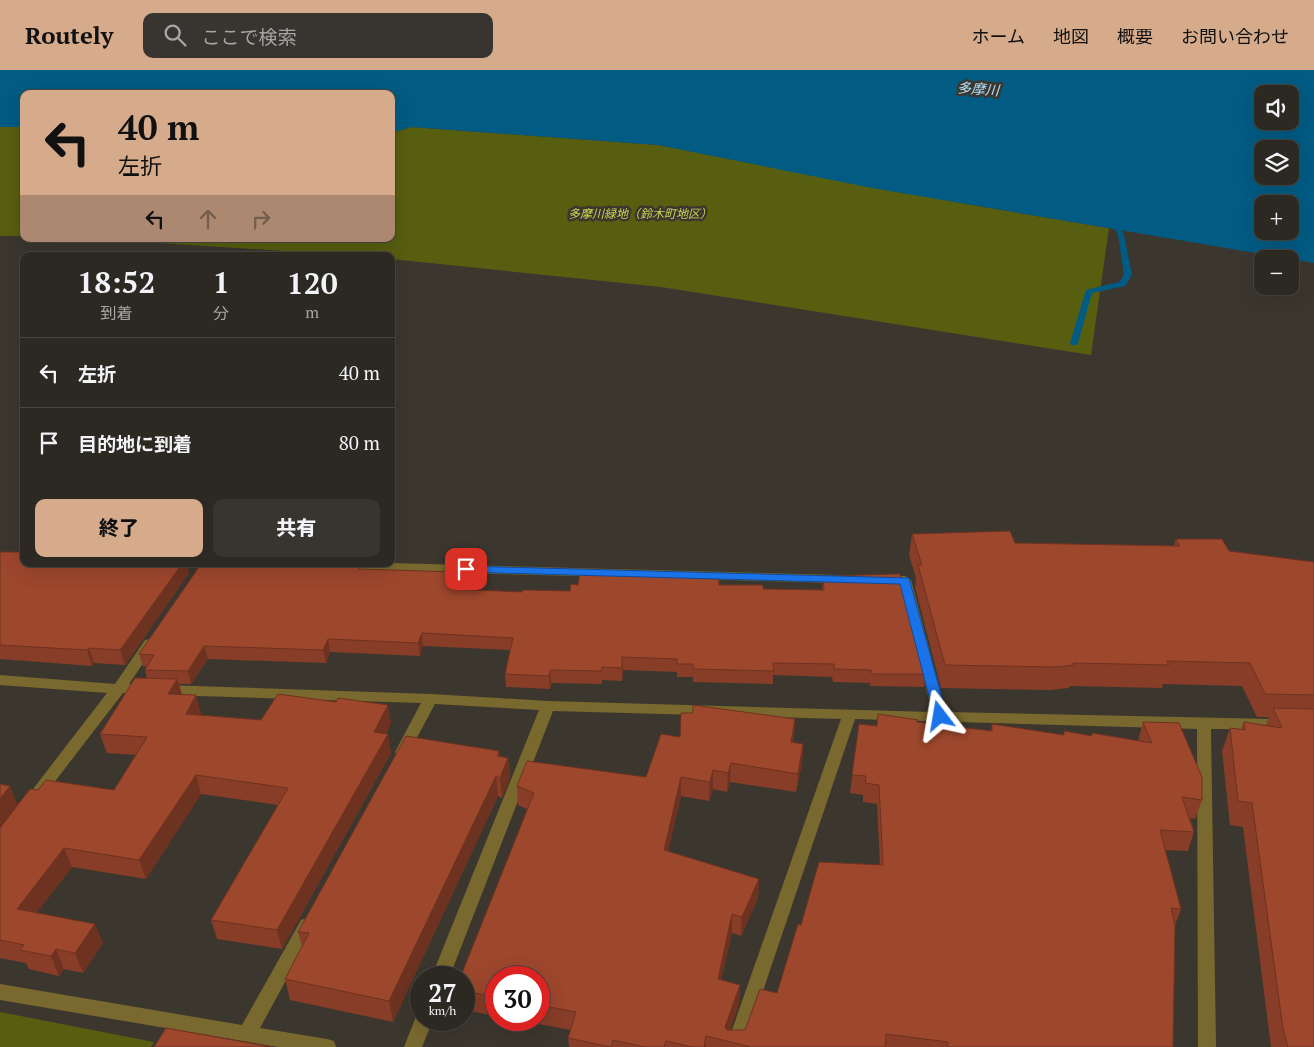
<!DOCTYPE html>
<html lang="ja">
<meta charset="utf-8">
<style>
:root{--surface:#2c2923;--page:#383530;--text:#f1f3f6;--muted:#a6a6a6;--line:#484541;--accent:#d6ab8b}
body{margin:0;font-family:"PT Serif","Noto Sans JP",serif;background:var(--page);color:var(--text);height:100vh;display:flex;flex-direction:column;font-size:19px;white-space:nowrap}
*{box-sizing:border-box;margin:0}
p{font-size:16px;color:var(--muted)}
.icon{flex:none;width:28px;height:28px;fill:none;stroke:currentColor;stroke-width:2;stroke-linecap:round;stroke-linejoin:round}
.map{position:relative;flex:1;overflow:hidden}
.sheet{position:absolute;left:20px;top:182px;width:375px;height:315px;display:flex;flex-direction:column;background:var(--surface);border-radius:10px;box-shadow:0 5px 20px #0002,0 0 0 1px var(--line)}
.sheet>*{flex:none}
.hud{position:absolute;left:20px;top:20px;width:375px;height:152px;border-radius:10px;box-shadow:0 5px 20px #0002,0 0 0 1px var(--line);background:#d6ab8b;color:#111;overflow:hidden}
.fabs{position:absolute;left:1254px;top:15px;display:grid;gap:10px}
.fabs a{display:grid;place-items:center;width:45px;height:45px;border-radius:10px;background:var(--surface);box-shadow:0 5px 20px #0002,0 0 0 1px var(--line);font-size:25px}
.speed{position:absolute;left:410px;top:896px;display:flex;gap:10px;font-size:25px;font-weight:700;text-align:center}
.speed>*{display:grid;place-content:center;width:65px;height:65px;border-radius:50%;background:var(--surface);box-shadow:0 5px 20px #0002,0 0 0 1px var(--line);line-height:1}
.speed small{font-size:12px;font-weight:400}
.speed .limit{border:8px solid #d22;background:#fff;color:#111}
.pin{position:absolute;display:grid;place-items:center;width:42px;height:42px;color:#fff;margin:-21px;border-radius:10px;box-shadow:0 2px 8px #0006}
.me{position:absolute;width:55px;margin:-28px;rotate:346deg;stroke-linejoin:round;filter:drop-shadow(0 0 4px #0008)}
.turn{display:flex;align-items:center;gap:18px;height:105px;padding:0 15px;font-size:22px}
.turn .icon{width:65px;height:65px;stroke-width:2.5}
.turn b{display:block;font-size:35px;line-height:42px}
.lanes{display:flex;align-items:center;height:48px;padding:0 15px;background:#0003;justify-content:center;gap:25px;direction:ltr}
.lanes .off{opacity:.35}
.eta{display:flex;justify-content:space-evenly;align-items:center;height:85px;text-align:center}
.eta b{font-size:30px;font-weight:800;line-height:35px}
.primary-button{display:flex;gap:10px;margin-top:auto;padding:10px 15px}
.primary-button a{flex:1;height:58px;border-radius:10px;background:var(--accent);color:#111;font-size:20px;font-weight:800;line-height:58px;text-align:center}
.primary-button a+a{background:var(--page);color:var(--text)}
ul{padding:0;list-style:none}
li{display:flex;align-items:center;gap:15px;height:70px;padding:0 15px;border-top:1px solid var(--line)}
li div{flex:1}
li b{display:block;font-size:19px}
li em{font-style:normal}
header{display:flex;align-items:center;gap:30px;box-sizing:border-box;height:70px;padding:0 25px;background:var(--accent);color:#111}
header strong{font-size:24px}
nav{display:flex;gap:28px;margin-inline-start:auto;font-size:18px}
.search{width:350px;height:45px;background:var(--page);display:flex;align-items:center;gap:12px;box-sizing:border-box;padding:0 18px;border-radius:10px;color:var(--muted);font-size:19px}
.map>svg:first-child{display:block}
</style>
<header>
<strong>Routely</strong>
<div class="search"><svg class="icon" aria-label="search" viewBox="0 0 24 24"><circle cx="10" cy="10" r="6"/><path d="M15 15l6 6"/></svg>ここで検索</div>
<nav><a>ホーム</a><a>地図</a><a>概要</a><a>お問い合わせ</a></nav>
</header>
<div class="map">
<svg width="1314" height="977" viewBox="0 0 1314 977">
<rect width="100%" height="100%" fill="#3b372f"/>
<g fill="#575e10">
<rect x="0" y="57" width="24" height="109"/>
<path d="M411,57L658,75L978,136L1109,158L1091,285L661,217L391,189V186H362L99,169H391V63Z"/>
<path d="M0,942L154,972L151,977H0Z"/>
</g>
<path fill="#025b83" fill-rule="evenodd" d="M0,0H1314V193L872,118L658,75L411,57L391,63V24H24V57H0ZM1262,24H1290V51H1262ZM1262,79H1290V106H1262ZM1262,134H1290V161H1262Z"/>
<g fill="none" stroke-linecap="round" stroke-linejoin="round">
<path fill="#025b83" fill-rule="evenodd" d="M1111,147H1115L1124,165L1132,205L1125,216L1092,223L1078,273L1077,275H1071L1070,273L1086,220L1119,212L1124,205L1118,165L1110,148Z"/>
<g fill="#7a692e" fill-rule="evenodd">
<path d="M391,493L838,505L844,509L838,513L344,500L338,496L339,494Z"/>
<path d="M240,494H282L276,498H246L242,497Z"/>
<path d="M886,506H905L911,510L946,642L1314,650V660L1211,659L1216,977H1198L1197,659L855,649L744,977H726L841,649L553,641L449,908H431L539,640L435,634L407,686L402,687L397,686L395,682L421,633L165,625L160,623L158,620L160,617L165,615L431,624L548,631L932,642L900,514L881,513L880,510Z"/>
<path d="M150,569L155,570L157,573L129,614L150,616L152,619L150,622L123,623L43,727L38,729L33,727L30,723L33,719L107,623L0,615V605L115,614L145,570Z"/>
<path d="M307,848L313,850L316,855L260,958L327,969L334,971L336,977H278L0,930V914L242,955L301,850Z"/>
<path d="M421,943V950H433L422,977H404L417,944Z"/>
</g>
</g>
<g fill="#873d27">
<path d="M912,464L1015,473L1174,476L1176,469L1229,481L1314,492V977H1271L1243,757L1230,755L1222,681L1230,658L1241,659L1244,652L1266,655L1269,647H1257L1242,616L1163,614L1162,618L1069,616V618L1050,620L941,618L915,517L916,508L909,485Z"/>
<path d="M0,482L189,503L125,595L94,593L92,596L0,589Z"/>
<path d="M258,496L361,499L458,515L457,519L522,522L570,521L719,515L763,519L822,520L823,506L926,604L924,617L870,616V613L833,612L832,607L773,605V614L693,612V607H677V602L623,600L622,611L602,610V614L551,613L550,619L506,617L505,604L510,580L423,576L420,586L330,582L326,593L208,589L191,614H179L182,624L201,644L200,645L261,650L391,653L386,664L391,683L282,879L217,869L211,850L278,735L201,724L146,809L72,797L37,842L103,873L83,903L64,899L59,906L29,899L26,893L0,888V758L38,720H114L136,685L107,683L100,664L147,608L145,600L147,597L143,596L139,584Z"/>
<path d="M795,649L793,673L803,674L802,693L796,722L730,712L727,722L713,719L709,731L681,726L668,782L759,809L758,828L741,866L732,863L721,910L740,915L739,934L730,960H745L777,923L801,855L880,795L877,734L863,732V725L850,723L859,654L877,656L917,652L991,661L992,654L1064,665V661L1091,666L1092,663L1138,671L1143,652L1202,730L1195,749L1190,748L1194,762L1188,781L1165,780L1181,839L1175,855L1173,977H569L568,968L571,960L516,950H539V908H496V946L464,940V908L527,739L518,735L517,716L646,707L680,667Z"/>
<path d="M499,681V686L508,688L510,708L502,728L498,726L393,952L290,930L285,909L302,877L298,862Z"/>
</g>
<g fill="#6e3220">
<path d="M182,494H187L189,503L125,595L120,580Z"/>
<path d="M457,502L458,515L453,531L452,519Z"/>
<path d="M422,563L423,576L420,586L418,573Z"/>
<path d="M328,569L330,582L326,593L323,580Z"/>
<path d="M204,576L208,589L191,614L188,601Z"/>
<path d="M89,578L94,593L92,596L87,580Z"/>
<path d="M622,587L623,600L622,611Z"/>
<path d="M550,600L551,613L550,619L549,606Z"/>
<path d="M177,609L183,628L168,624Z"/>
<path d="M196,625L201,644L191,663L186,644Z"/>
<path d="M388,635L391,653L378,681L374,662Z"/>
<path d="M795,649L794,668L789,691L791,672Z"/>
<path d="M388,664L391,683L282,879L277,860Z"/>
<path d="M803,674L802,693L796,722L798,704Z"/>
<path d="M508,688L510,708L502,728L500,708Z"/>
<path d="M731,693L730,712L727,722L728,703Z"/>
<path d="M713,700V719L709,731L710,712Z"/>
<path d="M196,705L201,724L146,809L139,790Z"/>
<path d="M496,706L498,726L393,952L389,931Z"/>
<path d="M681,707V726L664,800V780Z"/>
<path d="M10,716L18,735L0,758V729Z"/>
<path d="M64,778L72,797L25,858L17,839Z"/>
<path d="M759,809L758,828L741,866L742,847Z"/>
<path d="M732,844V863L717,928L718,909Z"/>
<path d="M95,854L103,873L83,903L75,883Z"/>
<path d="M56,879L64,899L59,906L51,886Z"/>
<path d="M740,915L739,934L726,971L725,957Z"/>
<path d="M706,966V977H704Z"/>
</g>
<g fill="#9d472d" stroke="#6e3220">
<path d="M1010,461L1015,473L1180,476L1176,469H1222L1229,481L1314,492V625L1265,624L1250,593L1167,591L1169,595L1073,593L1074,595L1056,597L945,595L918,495H922L912,464Z"/>
<path d="M0,482H24V494H182L120,580L89,578L87,580L0,575Z"/>
<path d="M201,494H227L258,496L259,494H300L361,496L359,499L457,502L452,519L522,522L523,520L570,521L571,514L578,515L580,503L719,509V515H763V519L824,520L823,506L900,504L926,604H872L871,600L834,599V594L773,593L774,601L693,599V594H677V589L622,587V598L602,597L601,601L550,600L549,606L505,604L513,568L422,563L418,573L328,569L323,580L204,576L188,601L145,600L154,585L139,584Z"/>
<path d="M135,608L177,609L168,624L196,625L186,644L261,650L278,624L336,632L338,628L388,635L374,662L388,664L277,860L211,850L288,718L196,705L139,790L64,778L17,839L95,854L75,883L56,879L51,886L20,880L24,875L0,870V758L30,719L38,720L46,710L114,720L147,667L100,664Z"/>
<path d="M693,635L795,649L791,672L803,674L798,704L731,693L728,703L713,700L710,712L681,707L664,780L759,809L742,847L732,844L718,909L740,915L725,957L727,960H745L760,919L777,923L798,854L801,855L819,792L883,795L879,715L865,713L866,706L852,705L859,654L877,656L878,644L918,650L917,652L992,661V654L1064,665V661L1092,666V663L1152,673L1143,652L1179,653L1202,707V730L1182,727L1194,762L1160,760L1181,839L1171,838L1175,855L1173,977H947L948,972L886,964L885,977H751L706,966L704,977H692L666,971L664,977H645L613,970L611,977L568,968L576,942L539,935V908H496V927L464,921V908H460L534,723L517,716L527,691L646,707L661,664L680,667L681,643H693Z"/>
<path d="M1273,638L1314,639V977H1288L1283,959L1252,733L1238,731L1230,658L1245,660L1244,652L1282,658Z"/>
<path d="M406,666L499,681L497,686L508,688L500,708L496,706L389,931L285,909L309,863L298,862Z"/>
<path d="M0,714L10,716L0,729Z"/>
<path d="M166,958L272,977H154Z"/>
</g>
<path fill="#1a73e8" stroke="#114b97" d="M466,496L909,508L947,646L945,649H935L934,646L900,514L462,502L460,499L462,497Z"/>
<g text-anchor="middle" stroke-width="5" stroke-linejoin="round" paint-order="stroke">
<g font-size="12" font-style="italic" fill="#c5d354" stroke="#3b372f">
<text x="640" y="148">多摩川緑地（鈴木町地区）</text>
</g>
<g font-size="14" font-style="italic" fill="#b5e1fe" stroke="#3b372f">
<text transform="translate(978 19) rotate(4)" y="5">多摩川</text>
</g>
</g>
</svg>
<div class="fabs">
<a><svg class="icon" aria-label="sound" viewBox="0 0 24 24"><path d="M4 9h4l5-4v14l-5-4H4zM17 9q2 3 0 6"/></svg></a>
<a><svg class="icon" aria-label="layers" viewBox="0 0 24 24"><path d="M12 4l9 5-9 5-9-5zM3 14l9 5 9-5"/></svg></a>
<a>+</a>
<a>−</a>
</div>
<div class="speed"><div>27<small>km/h</small></div><div class="limit">30</div></div>
<div class="pin" style="left:466px;top:499px;background:#d93025"><svg class="icon" aria-label="arrive" viewBox="0 0 24 24"><path d="M6 21V4h12l-3 4 3 4H6"/></svg></div>
<svg class="me" style="left:940px;top:646px" viewBox="-20 -20 40 40"><path d="M0-17L14 15 0 8-14 15z" fill="#1a73e8" stroke="#fff" stroke-width="4"/></svg>
<div class="hud">
<div class="turn"><svg class="icon" aria-label="left" viewBox="0 0 24 24"><path d="M17 20v-9H6M10 6l-5 5 5 5"/></svg><div><b>40 m</b>左折</div></div>
<div class="lanes"><svg class="icon" aria-label="left" viewBox="0 0 24 24"><path d="M17 20v-9H6M10 6l-5 5 5 5"/></svg><svg class="icon off" aria-label="ahead" viewBox="0 0 24 24"><path d="M12 20V5M6 11l6-6 6 6"/></svg><svg class="icon off" aria-label="right" viewBox="0 0 24 24"><path d="M7 20v-9h11M14 6l5 5-5 5"/></svg></div>
</div>
<section class="sheet">
<div class="eta">
<div><b>18:52</b><p>到着</p></div>
<div><b>1</b><p>分</p></div>
<div><b>120</b><p>m</p></div>
</div>
<ul>
<li><svg class="icon" aria-label="left" viewBox="0 0 24 24"><path d="M17 20v-9H6M10 6l-5 5 5 5"/></svg><div><b>左折</b></div><em>40 m</em></li>
<li><svg class="icon" aria-label="arrive" viewBox="0 0 24 24"><path d="M6 21V4h12l-3 4 3 4H6"/></svg><div><b>目的地に到着</b></div><em>80 m</em></li>
</ul>
<div class="primary-button"><a>終了</a><a>共有</a></div>
</section>
</div>
